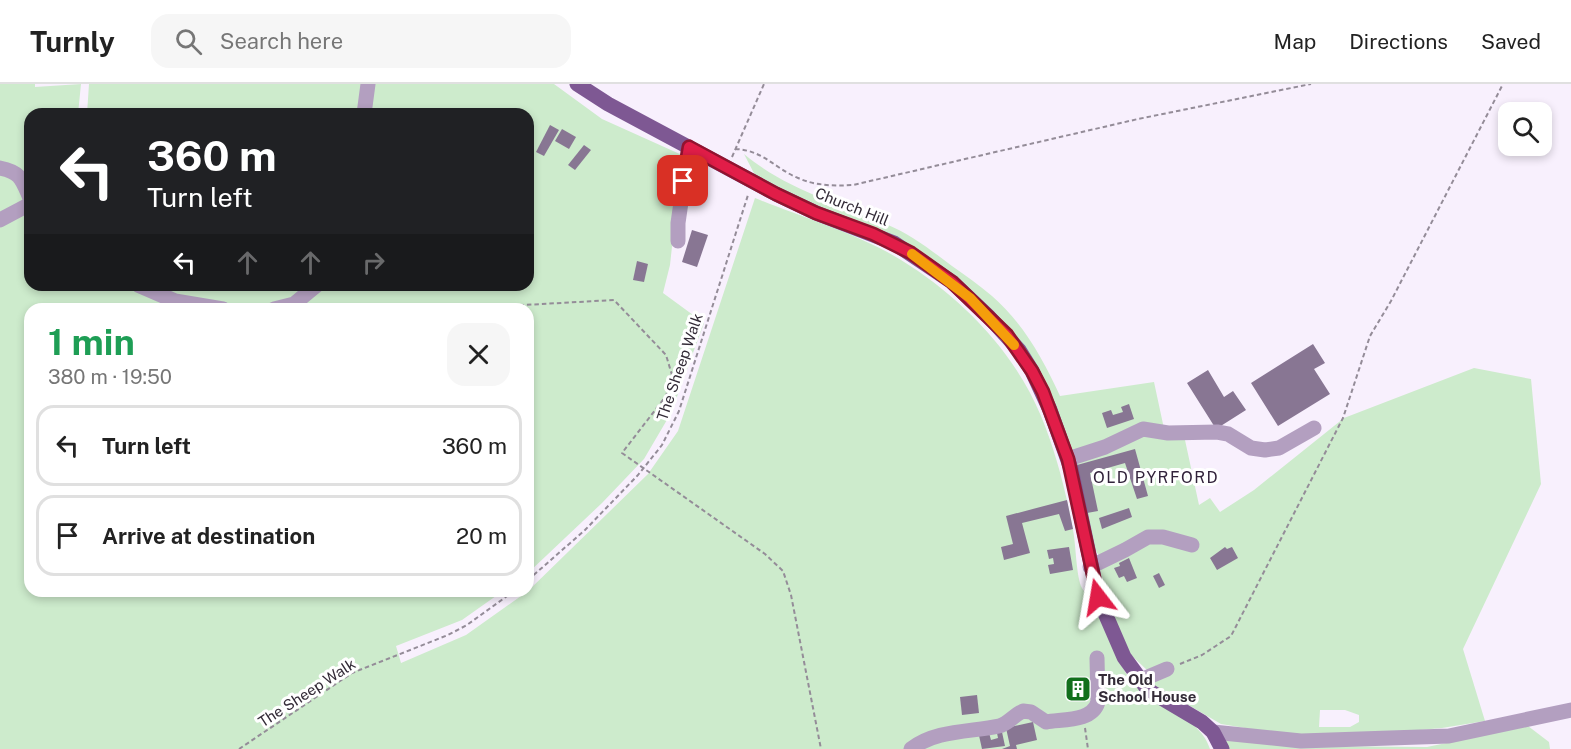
<!DOCTYPE html>
<meta charset="utf-8">
<style>
:root{--surface:#fff;--page:#f6f6f6;--text:#222;--muted:#767676;--line:#e0e0e0}
body{margin:0;font-family:"Public Sans",sans-serif;background:var(--page);color:var(--text);height:100vh;display:flex;flex-direction:column;font-size:22px;white-space:nowrap}
*{box-sizing:border-box;margin:0}
p{font-size:20px;color:var(--muted)}
.icon{flex:none;width:33px;height:33px;fill:none;stroke:currentColor;stroke-width:2;stroke-linecap:round;stroke-linejoin:round}
.map{position:relative;flex:1;overflow:hidden}
.panel{position:absolute;left:24px;top:219px;width:510px;height:294px;display:flex;flex-direction:column;background:var(--surface);border-radius:18px;box-shadow:0 3px 9px #0003}
.panel>*{flex:none}
.guide{position:absolute;left:24px;top:24px;width:510px;height:183px;border-radius:18px;box-shadow:0 3px 9px #0003;background:#202124;color:#fff;overflow:hidden}
.tools{position:absolute;left:1498px;top:18px;display:grid;gap:12px}
.tools a{display:grid;place-items:center;width:54px;height:54px;border-radius:12px;background:var(--surface);box-shadow:0 3px 9px #0003;font-size:30px}
.pin{position:absolute;display:grid;place-items:center;width:51px;height:51px;color:#fff;margin:-26px;border-radius:12px;box-shadow:0 3px 9px #0006}
.me{position:absolute;width:66px;margin:-33px;rotate:346deg;stroke-linejoin:round;filter:drop-shadow(0 0 4px #0008)}
.turn{display:flex;align-items:center;gap:21px;height:126px;padding:0 24px;font-size:27px}
.turn .icon{width:78px;height:78px;stroke-width:2.5}
.turn b{display:block;font-size:42px;line-height:51px}
.lanes{display:flex;align-items:center;height:57px;padding:0 24px;background:#0003;justify-content:center;gap:30px;direction:ltr}
.lanes .off{opacity:.35}
.round{display:grid;place-items:center;flex:none;width:63px;height:63px;border-radius:18px;background:var(--page)}
.summary{display:flex;align-items:center;justify-content:space-between;height:102px;padding:0 24px}
h1{font-size:36px;font-weight:700;line-height:45px;color:#1e9e55}
ul{padding:0;list-style:none}
li{display:flex;align-items:center;gap:18px;height:81px;margin:0 12px 9px;padding:0 12px;border:3px solid var(--line);border-radius:18px}
li div{flex:1}
li b{display:block;font-size:22px}
li em{font-style:normal}
header{display:flex;align-items:center;gap:36px;box-sizing:border-box;height:84px;padding:0 30px;background:var(--surface);border-bottom:2px solid var(--line)}
header strong{font-size:28px}
nav{display:flex;gap:33px;margin-inline-start:auto;font-size:21px}
.search{width:420px;height:54px;background:var(--page);display:flex;align-items:center;gap:15px;box-sizing:border-box;padding:0 21px;border-radius:18px;color:var(--muted);font-size:22px}
.map>svg:first-child{display:block}
</style>
<header>
<strong>Turnly</strong>
<div class="search"><svg class="icon" aria-label="search" viewBox="0 0 24 24"><circle cx="10" cy="10" r="6"/><path d="M15 15l6 6"/></svg>Search here</div>
<nav><a>Map</a><a>Directions</a><a>Saved</a></nav>
</header>
<div class="map">
<svg width="1571" height="665" viewBox="0 0 1571 665">
<rect width="100%" height="100%" fill="#f8f0fd"/>
<g fill="#cdebcc" fill-rule="evenodd">
<path d="M0,0H35V3L81,0L78,30H30V201H528V30H87L89,0H554L602,35L682,71L670,181L663,209L704,239L671,329L644,375L602,419L528,489V225H30V507H503L462,536L396,562L401,579L466,551L528,507L648,390L678,347L755,114C801,133 859,150 901,176C961,213 1014,267 1041,332C1056,368 1066,408 1073,446C1076,460 1076,493 1082,504C1084,509 1091,513 1094,517C1106,535 1112,560 1121,580C1140,622 1199,627 1210,665H0Z"/>
<path d="M744,70C786,105 837,119 886,140C910,150 931,166 952,182C965,191 979,201 992,212C1023,239 1043,275 1060,312L1154,298L1166,354L1185,356L1199,421L1210,414L1220,428L1254,406L1344,334L1474,284L1531,295L1541,400L1463,565L1485,637L1442,644L1365,651L1294,652L1221,640L1154,601L1147,586L1131,571L1113,534L1101,500L1100,485L1105,480L1093,463L1051,317L957,199L757,95ZM1320,626H1345L1359,631V638L1350,643H1319Z"/>
<path d="M1528,642L1549,658L1550,665H1224L1221,656L1303,662L1427,663Z"/>
</g>
<g fill="#887693">
<path d="M550,41L559,46L544,72L536,68Z"/>
<path d="M562,45L576,53L569,65L555,57Z"/>
<path d="M584,61L591,66L575,86L568,81Z"/>
<path d="M692,146L708,151L697,183L682,178Z"/>
<path d="M637,177L648,180L644,198L633,196Z"/>
<path d="M1313,260L1325,279L1314,285L1330,310L1278,342L1251,299Z"/>
<path d="M1208,286L1224,313L1233,307L1246,326L1216,345L1187,299Z"/>
<path d="M1129,320L1134,335L1107,344L1102,329L1111,326L1113,331L1123,328L1121,323Z"/>
<path d="M1135,365L1148,412L1137,415L1125,379L1090,389L1098,427L1087,429L1077,381Z"/>
<path d="M1067,416L1073,445L1065,447L1059,430L1022,439L1030,469L1004,476L1001,463L1013,460L1006,432Z"/>
<path d="M1129,424L1132,433L1102,445L1099,434Z"/>
<path d="M1069,463L1073,486L1050,490L1048,481L1054,480L1053,474L1049,475L1047,466Z"/>
<path d="M1225,463L1227,465L1232,463L1238,474L1217,486L1210,474Z"/>
<path d="M1129,474L1137,494L1127,498L1124,492L1119,494L1114,484L1120,482L1119,479Z"/>
<path d="M1159,489L1165,501L1159,504L1153,492Z"/>
<path d="M1084,596L1086,614L1075,616L1072,614L1071,597Z"/>
<path d="M977,611L979,629L962,631L960,613Z"/>
<path d="M1033,638L1037,656L1016,661L1017,665H1002L1010,662L1006,644Z"/>
<path d="M988,645L991,656L998,654L997,649L1002,648L1005,662L982,665L978,647Z"/>
</g>
<g fill="none" stroke-linecap="round" stroke-linejoin="round">
<g stroke="#948c98" stroke-width="2" stroke-dasharray="4.5 3" stroke-linecap="butt">
<path d="M735,65C763,66 774,84 798,94C816,102 834,102 853,101L1138,35L1311,0"/>
<path d="M732,73L764,0"/>
<path d="M312,222L338,225"/>
<path d="M452,225L614,216L666,271L672,291L666,312L622,369L765,470L783,487L791,511L821,665"/>
<path d="M528,496L585,446L638,391L662,361L679,327L748,111"/>
<path d="M1180,580L1202,571L1231,552L1343,334L1370,252L1391,217L1503,0"/>
<path d="M1085,644L1088,665"/>
<path d="M239,665L352,589L448,551L467,541L514,507"/>
</g>
<g stroke="#b39fc0" stroke-width="15">
<path d="M364,30L368,0"/>
<path d="M0,84C21,88 22,96 30,114"/>
<path d="M0,136L30,120"/>
<path d="M678,157V139L689,63"/>
<path d="M138,201L175,217L223,225"/>
<path d="M274,225L294,220L317,201"/>
<path d="M1068,375L1105,363L1143,345L1168,349L1217,348L1228,350L1251,364L1265,366L1279,364L1314,344"/>
<path d="M1090,483L1125,466L1148,453H1163L1192,461"/>
<path d="M1141,596L1167,585"/>
<path d="M1213,648L1301,657L1449,652L1571,626"/>
<path d="M911,665C935,646 971,648 999,642C1008,640 1014,631 1023,627L1031,628L1046,638C1063,635 1092,638 1098,618L1097,574"/>
</g>
<path stroke="#7e5893" stroke-width="15" d="M577,0L608,20L776,110L816,129L894,159L952,198L989,233L1019,266L1032,287L1050,326L1071,385L1098,513L1124,573L1148,606L1202,638L1213,648L1222,665"/>
</g>
<g fill="none" stroke-linecap="round" stroke-linejoin="round">
<g stroke="#92132f" stroke-width="15">
<path id="route" d="M683,97L689,63L776,110L816,129L873,150L911,169L952,198L1007,251L1032,287L1043,308L1068,375L1098,513"/>
</g>
<use href="#route" stroke="#e11d48" stroke-width="10"/>
<path stroke="#f59e0b" stroke-width="10" d="M912,170L970,214L1014,261"/>
</g>
<defs>
<g id="building-square" transform="scale(1.35)"><rect x="-9" y="-9" width="18" height="18" rx="4" fill="#126f1c" stroke="#fff"/><path d="M-4-6H4V6H1V3H-1V6H-4ZM-2.5-4.3h1.7v1.8h-1.7ZM.8-4.3h1.7v1.8H.8ZM-2.5-1h1.7V.8h-1.7ZM.8-1h1.7V.8H.8Z" fill="#fff"/></g>
</defs>
<g fill-rule="evenodd">
<use href="#building-square" x="1078" y="605"/>
</g>
<g text-anchor="middle" stroke-width="6" stroke-linejoin="round" paint-order="stroke">
<g font-size="15" fill="#332b37" stroke="#fff">
<text transform="translate(852 123) rotate(22)" y="5">Church Hill</text>
<text transform="translate(680 283) rotate(-71)" y="5">The Sheep Walk</text>
<text transform="translate(307 609) rotate(-33)" y="5">The Sheep Walk</text>
</g>
<g font-size="15" font-weight="bold" fill="#332b37" stroke="#fff" text-anchor="start">
<text x="1098" y="601">The Old<tspan x="1098" dy="17">School House</tspan></text>
</g>
<g font-size="16" letter-spacing="1.5" fill="#31223a" stroke="#fff">
<text x="1156" y="399">OLD PYRFORD</text>
</g>
</g>
</svg>
<div class="tools">
<a><svg class="icon" aria-label="search" viewBox="0 0 24 24"><circle cx="10" cy="10" r="6"/><path d="M15 15l6 6"/></svg></a>
</div>
<div class="pin" style="left:683px;top:97px;background:#d93025"><svg class="icon" aria-label="arrive" viewBox="0 0 24 24"><path d="M6 21V4h12l-3 4 3 4H6"/></svg></div>
<svg class="me" style="left:1098px;top:513px" viewBox="-20 -20 40 40"><path d="M0-17L14 15 0 8-14 15z" fill="#e11d48" stroke="#fff" stroke-width="4"/></svg>
<div class="guide">
<div class="turn"><svg class="icon" aria-label="left" viewBox="0 0 24 24"><path d="M17 20v-9H6M10 6l-5 5 5 5"/></svg><div><b>360 m</b>Turn left</div></div>
<div class="lanes"><svg class="icon" aria-label="left" viewBox="0 0 24 24"><path d="M17 20v-9H6M10 6l-5 5 5 5"/></svg><svg class="icon off" aria-label="ahead" viewBox="0 0 24 24"><path d="M12 20V5M6 11l6-6 6 6"/></svg><svg class="icon off" aria-label="ahead" viewBox="0 0 24 24"><path d="M12 20V5M6 11l6-6 6 6"/></svg><svg class="icon off" aria-label="right" viewBox="0 0 24 24"><path d="M7 20v-9h11M14 6l5 5-5 5"/></svg></div>
</div>
<section class="panel">
<div class="summary"><div><h1>1 min</h1><p>380 m · 19:50</p></div><a class="round"><svg class="icon" aria-label="close" viewBox="0 0 24 24"><path d="M6 6l12 12M18 6L6 18"/></svg></a></div>
<ul>
<li><svg class="icon" aria-label="left" viewBox="0 0 24 24"><path d="M17 20v-9H6M10 6l-5 5 5 5"/></svg><div><b>Turn left</b></div><em>360 m</em></li>
<li><svg class="icon" aria-label="arrive" viewBox="0 0 24 24"><path d="M6 21V4h12l-3 4 3 4H6"/></svg><div><b>Arrive at destination</b></div><em>20 m</em></li>
</ul>
</section>
</div>
